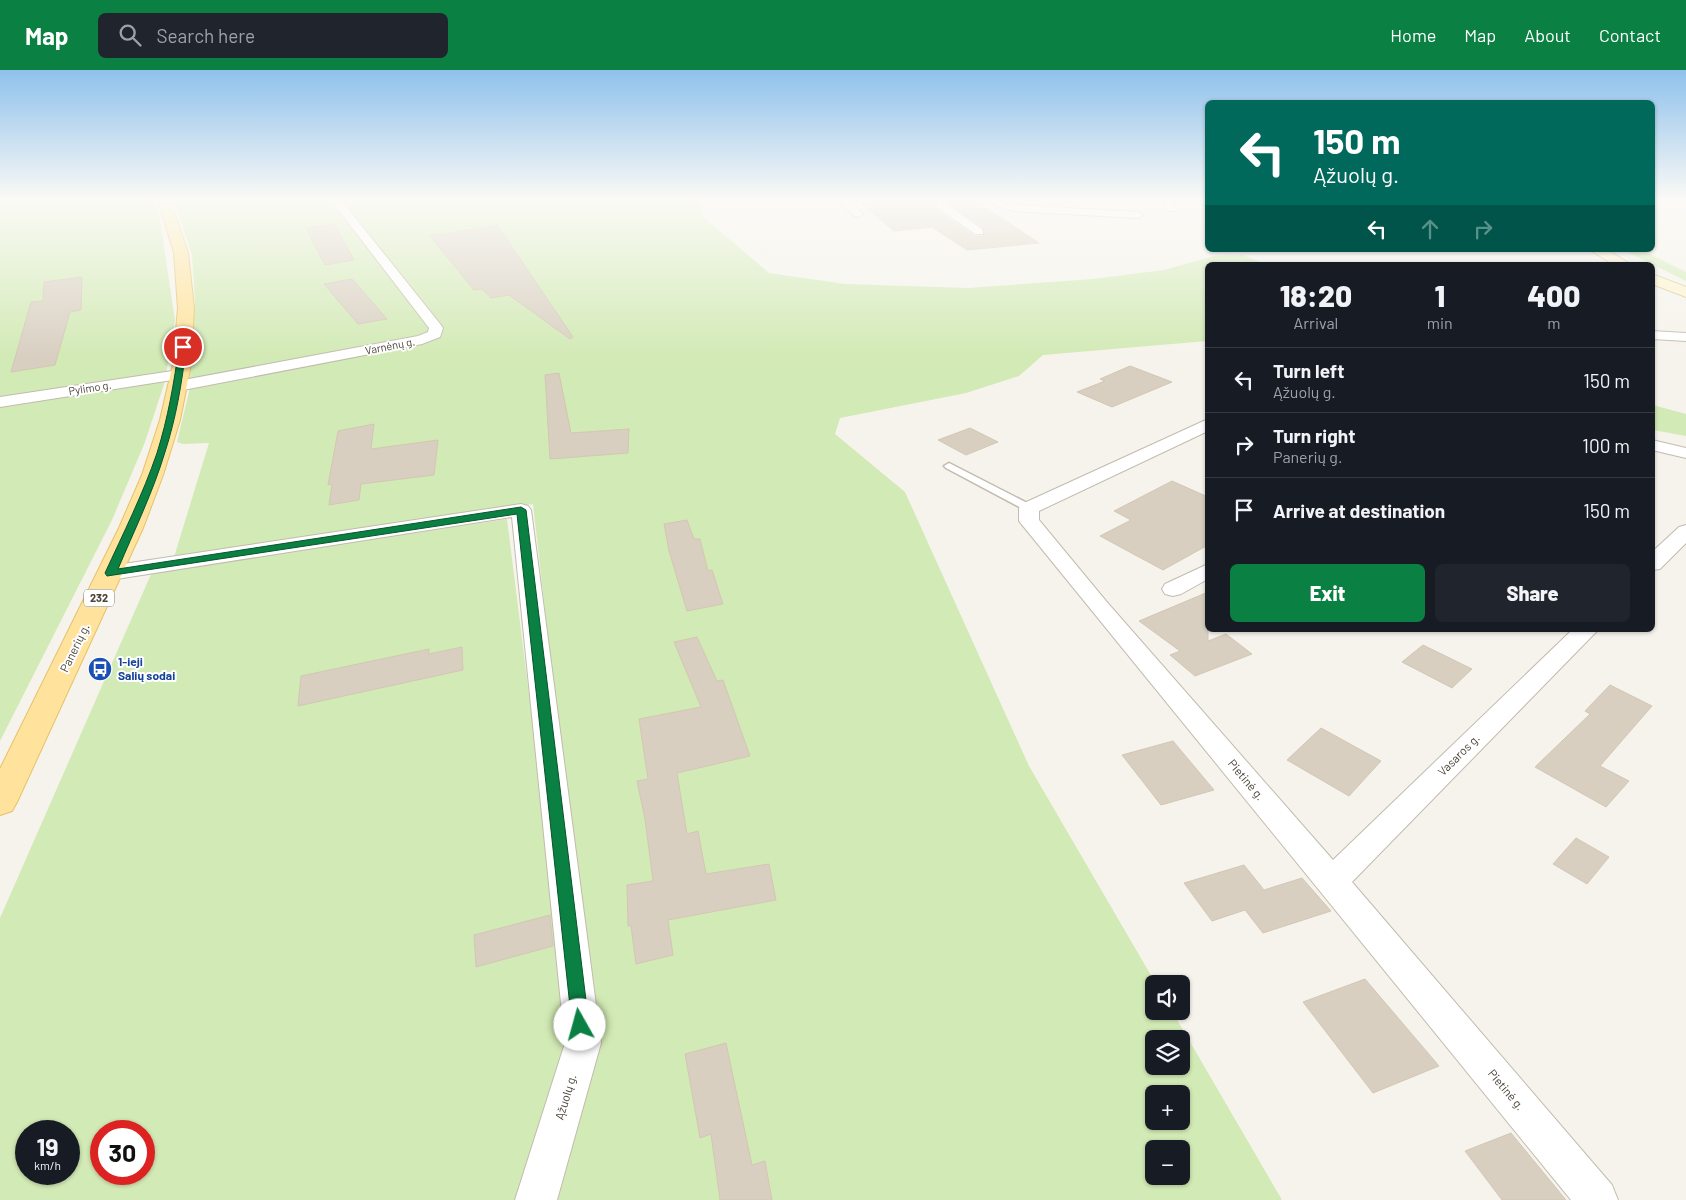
<!DOCTYPE html>
<meta charset="utf-8">
<style>
:root{--surface:#171b24;--page:#20242c;--text:#f1f3f6;--muted:#9ea1a6;--line:#363941;--accent:#0b8043}
body{margin:0;font-family:Barlow,sans-serif;background:var(--page);color:var(--text);height:100vh;display:flex;flex-direction:column;font-size:19px;white-space:nowrap}
*{box-sizing:border-box;margin:0}
p{font-size:16px;color:var(--muted)}
.icon{flex:none;width:28px;height:28px;fill:none;stroke:currentColor;stroke-width:2;stroke-linecap:round;stroke-linejoin:round}
.map{position:relative;flex:1;overflow:hidden}
.sheet{position:absolute;left:1205px;top:192px;width:450px;height:370px;display:flex;flex-direction:column;background:var(--surface);border-radius:8px;box-shadow:0 1px 4px #0004}
.sheet>*{flex:none}
.guide{position:absolute;left:1205px;top:30px;width:450px;height:152px;border-radius:8px;box-shadow:0 1px 4px #0004;background:#00695c;color:#fff;overflow:hidden}
.fabs{position:absolute;left:1145px;top:905px;display:grid;gap:10px}
.fabs a{display:grid;place-items:center;width:45px;height:45px;border-radius:8px;background:var(--surface);box-shadow:0 1px 4px #0004;font-size:25px}
.speed{position:absolute;left:15px;top:1050px;display:flex;gap:10px;font-size:25px;font-weight:700;text-align:center}
.speed>*{display:grid;place-content:center;width:65px;height:65px;border-radius:50%;background:var(--surface);box-shadow:0 1px 4px #0004;line-height:1}
.speed small{font-size:12px;font-weight:400}
.speed .limit{border:8px solid #d22;background:#fff;color:#111}
.pin{position:absolute;display:grid;place-items:center;width:42px;height:42px;color:#fff;margin:-21px;border:2px solid #fff;border-radius:50%;box-shadow:0 1px 5px #0007}
.me{position:absolute;width:55px;margin:-28px;rotate:353deg;stroke-linejoin:round;filter:drop-shadow(0 0 4px #0008)}
.turn{display:flex;align-items:center;gap:18px;height:105px;padding:0 25px;font-size:22px}
.turn .icon{width:65px;height:65px;stroke-width:2.5}
.turn b{display:block;font-size:35px;line-height:42px}
.lanes{display:flex;align-items:center;height:48px;padding:0 25px;background:#0003;justify-content:center;gap:25px;direction:ltr}
.lanes .off{opacity:.35}
.eta{display:flex;justify-content:space-evenly;align-items:center;height:85px;text-align:center}
.eta b{font-size:30px;font-weight:800;line-height:35px}
.primary-button{display:flex;gap:10px;margin-top:auto;padding:10px 25px}
.primary-button a{flex:1;height:58px;border-radius:8px;background:var(--accent);color:#fff;font-size:20px;font-weight:800;line-height:58px;text-align:center}
.primary-button a+a{background:var(--page);color:var(--text)}
ul{padding:0;list-style:none}
li{display:flex;align-items:center;gap:15px;height:65px;padding:0 25px;border-top:1px solid var(--line)}
li div{flex:1}
li b{display:block;font-size:19px}
li em{font-style:normal}
header{display:flex;align-items:center;gap:30px;box-sizing:border-box;height:70px;padding:0 25px;background:var(--accent);color:#fff}
header strong{font-size:24px}
nav{display:flex;gap:28px;margin-inline-start:auto;font-size:18px}
.search{width:350px;height:45px;background:var(--page);display:flex;align-items:center;gap:12px;box-sizing:border-box;padding:0 18px;border-radius:8px;color:var(--muted);font-size:19px}
.map>svg:first-child{display:block}
</style>
<header>
<strong>Map</strong>
<div class="search"><svg class="icon" aria-label="search" viewBox="0 0 24 24"><circle cx="10" cy="10" r="6"/><path d="M15 15l6 6"/></svg>Search here</div>
<nav><a>Home</a><a>Map</a><a>About</a><a>Contact</a></nav>
</header>
<div class="map">
<svg width="1686" height="1130" viewBox="0 0 1686 1130">
<rect width="100%" height="100%" fill="#f6f3ec"/>
<g fill="#d2eab5" fill-rule="evenodd">
<path d="M0,130H153L159,144L175,250L165,311L145,372L112,450L0,671Z"/>
<path d="M174,130H329L430,258L426,264L418,268L190,309L195,232L192,185Z"/>
<path d="M341,130H703L701,145L769,203L845,214L968,218L1093,209L1164,200L1214,186L1243,185L1268,195H1208L1207,271L1043,285L1019,306L966,323L840,348L835,364L905,422L1029,696L1156,914H1154V941H1172L1282,1130H553L594,972L533,434L174,487L209,373L183,374L177,372L190,318L439,267L442,258ZM1154,969H1181V996H1154ZM1154,1024H1181V1051H1154ZM1154,1079H1181V1106H1154Z"/>
<path d="M1623,180H1641L1686,202V211Z"/>
<path d="M1653,335L1686,344V366L1653,360Z"/>
<path d="M507,449L572,968L525,1130H0V848L152,502ZM26,1061H69V1104H26ZM101,1061H144V1104H101Z"/>
</g>
<g fill="#d8cfc1" stroke="#d3c7b4">
<path d="M900,130H940L936,135L937,140L974,166H983L984,158L951,135L954,130H974L1039,173L967,180L932,157L894,161L862,134Z"/>
<path d="M334,154L354,190L325,195L306,158Z"/>
<path d="M497,155L573,267L570,269L509,225L491,228L482,219L474,220L430,166Z"/>
<path d="M82,207L81,240L70,242L55,295L11,302L31,232L43,231L44,212Z"/>
<path d="M352,209L387,249L358,254L324,214Z"/>
<path d="M1130,296L1172,312L1112,337L1077,322L1105,311L1100,309Z"/>
<path d="M559,303L571,363L629,359L628,383L550,389L545,305Z"/>
<path d="M374,354L371,379L438,370L434,405L361,414L359,430L329,435L332,414L328,415L338,361Z"/>
<path d="M970,358L998,372L966,385L938,370Z"/>
<path d="M1172,411L1208,427V475L1163,500L1100,466L1131,450L1114,441Z"/>
<path d="M687,450L694,469H700L708,501L712,500L723,534L687,541L669,481L664,454Z"/>
<path d="M1208,522V571L1226,564L1252,584L1195,606L1170,585L1180,581L1139,551Z"/>
<path d="M697,567L717,611L723,610L750,686L677,703L687,764L698,761L706,804L769,794L776,830L668,850L673,885L636,894L631,856H628L627,815L653,811L645,749L637,711L648,709L639,649L701,637L674,572Z"/>
<path d="M1423,575L1472,599L1452,618L1402,592Z"/>
<path d="M462,577L463,600L298,636L301,606L429,579V584Z"/>
<path d="M1610,615L1652,636L1600,696L1629,711L1606,737L1535,697L1590,644L1585,641Z"/>
<path d="M1321,658L1381,691L1349,726L1287,690Z"/>
<path d="M1173,671L1214,720L1161,735L1122,685Z"/>
<path d="M1576,768L1609,787L1587,814L1553,794Z"/>
<path d="M1244,795L1264,820L1302,808L1331,841L1263,863L1245,840L1212,851L1184,813Z"/>
<path d="M550,845L553,876L476,897L474,865Z"/>
<path d="M1365,909L1439,996L1373,1023L1303,932Z"/>
<path d="M726,973L752,1095L765,1091L772,1130H720L711,1064L700,1068L685,984Z"/>
<path d="M1511,1063L1566,1130H1502L1465,1081Z"/>
</g>
<g fill="none" stroke-linecap="round" stroke-linejoin="round">
<g stroke="#c2bbae" stroke-width="3">
<path id="lane" d="M949,393L1033,436L1034,438L1029,441L1025,440L946,398L944,396Z"/>
</g>
<g stroke="#c2bbae" stroke-width="2">
<g id="street">
<path d="M331,130H341L441,255L443,258L440,267L422,274L178,321L172,319L170,316L172,313L178,311L418,266L428,262L429,258Z"/>
<path d="M837,130H848L863,144L858,147L854,146Z"/>
<path d="M942,130H952L948,135L983,160V164H975L938,138L937,136Z"/>
<path d="M980,130H996L1014,135L1138,142L1143,145L1138,148L1013,141Z"/>
<path d="M1162,130H1172L1176,139L1175,141H1167Z"/>
<path d="M1652,261L1686,263V271L1652,269Z"/>
<path d="M179,300L187,305L185,308L0,337V327Z"/>
<path d="M1208,349V361L1039,441V450L1106,531L1333,790L1572,560H1598L1352,812L1612,1115L1618,1130H1571L1019,451V438L1022,434Z"/>
<path d="M1652,370L1686,378V388L1652,380Z"/>
<path d="M521,434L528,436L531,440L601,973L557,1130H515L565,973L512,447L110,510L102,508L99,503L102,498L110,496Z"/>
<path d="M1686,455V473L1660,499L1652,500V482L1679,457Z"/>
<path d="M1208,494V509L1181,524L1173,526L1165,524L1162,519L1165,514Z"/>
</g>
</g>
<g stroke="#d6c79b" stroke-width="2">
<g id="secondary">
<path d="M1590,180H1607L1632,195H1614Z"/>
<path d="M1652,204L1686,217V227L1652,214Z"/>
</g>
</g>
<g stroke="#e6c16a" stroke-width="2">
<path id="primary" d="M158,130H170L188,183L194,238L191,294L180,350L163,405L143,458L17,732L12,741L0,745V699L119,458L142,405L160,350L173,294L178,238L174,183Z"/>
</g>
<use href="#lane" fill="#fff" fill-rule="evenodd"/>
<use href="#street" fill="#fff" fill-rule="evenodd"/>
<use href="#secondary" fill="#fff3cd" fill-rule="evenodd"/>
<use href="#primary" fill="#ffe39c" fill-rule="evenodd"/>
</g>
<linearGradient id="sky" x2="0" y2="1"><stop stop-color="#8fc1ec"/><stop offset="0.45" stop-color="#fbfaf6"/><stop offset="1" stop-color="#fbfaf6" stop-opacity="0"/></linearGradient>
<rect width="1686" height="288" fill="url(#sky)"/>
<path fill="#0b8043" stroke="#07532c" d="M183,275L186,277C182,313 176,348 165,382C153,422 134,461 118,499L521,437L526,440L589,955L587,961L580,964L574,961L572,955L517,444L107,506L105,503C123,464 143,424 157,383C168,348 174,313 179,277Z"/>
<defs>
<g id="bus-disc" transform="scale(1.25)"><circle r="9.5" fill="#1a4fb4" stroke="#fff"/><path d="M-5-6H5V4H4V6H2V4H-2V6H-4V4H-5ZM-3.5-4V0h7V-4ZM-3.5 1.2v1.5H-2V1.2ZM2 1.2v1.5H3.5V1.2Z" fill="#fff"/></g>
</defs>
<g fill-rule="evenodd">
<use href="#bus-disc" x="100" y="599"/>
</g>
<g text-anchor="middle" stroke-width="4" stroke-linejoin="round" paint-order="stroke">
<g font-size="11" fill="#4b4439" stroke="#fff">
<text transform="translate(390 276) rotate(-11)" y="4">Varnėnų g.</text>
<text transform="translate(90 318) rotate(-9)" y="4">Pylimo g.</text>
</g>
<rect fill="#fff" stroke="#817c74" stroke-width="1" x="84" y="519.5" width="30" height="17" rx="4"/>
<g font-size="11" font-weight="bold" fill="#4b4439">
<text x="99" y="532">232</text>
</g>
<g font-size="12" fill="#4b4439" stroke="#fff">
<text transform="translate(75 578) rotate(-64)" y="4">Panerių g.</text>
<text transform="translate(1459 685) rotate(-45)" y="4">Vasaros g.</text>
<text transform="translate(1246 710) rotate(50)" y="4">Pietinė g.</text>
<text transform="translate(1506 1020) rotate(50)" y="4">Pietinė g.</text>
<text transform="translate(566 1027) rotate(-73)" y="4">Ąžuolų g.</text>
</g>
<g font-size="12" font-weight="bold" fill="#164399" stroke="#fff" text-anchor="start">
<text x="118" y="596">1-ieji<tspan x="118" dy="14">Salių sodai</tspan></text>
</g>
</g>
</svg>
<div class="fabs">
<a><svg class="icon" aria-label="sound" viewBox="0 0 24 24"><path d="M4 9h4l5-4v14l-5-4H4zM17 9q2 3 0 6"/></svg></a>
<a><svg class="icon" aria-label="layers" viewBox="0 0 24 24"><path d="M12 4l9 5-9 5-9-5zM3 14l9 5 9-5"/></svg></a>
<a>+</a>
<a>−</a>
</div>
<div class="speed"><div>19<small>km/h</small></div><div class="limit">30</div></div>
<div class="pin" style="left:183px;top:277px;background:#d93025"><svg class="icon" aria-label="arrive" viewBox="0 0 24 24"><path d="M6 21V4h12l-3 4 3 4H6"/></svg></div>
<svg class="me" style="left:580px;top:955px" viewBox="-20 -20 40 40"><circle r="19" fill="#fff"/><path d="M0-13L10 11 0 6-10 11z" fill="#0b8043"/></svg>
<div class="guide">
<div class="turn"><svg class="icon" aria-label="left" viewBox="0 0 24 24"><path d="M17 20v-9H6M10 6l-5 5 5 5"/></svg><div><b>150 m</b>Ąžuolų g.</div></div>
<div class="lanes"><svg class="icon" aria-label="left" viewBox="0 0 24 24"><path d="M17 20v-9H6M10 6l-5 5 5 5"/></svg><svg class="icon off" aria-label="ahead" viewBox="0 0 24 24"><path d="M12 20V5M6 11l6-6 6 6"/></svg><svg class="icon off" aria-label="right" viewBox="0 0 24 24"><path d="M7 20v-9h11M14 6l5 5-5 5"/></svg></div>
</div>
<section class="sheet">
<div class="eta">
<div><b>18:20</b><p>Arrival</p></div>
<div><b>1</b><p>min</p></div>
<div><b>400</b><p>m</p></div>
</div>
<ul>
<li><svg class="icon" aria-label="left" viewBox="0 0 24 24"><path d="M17 20v-9H6M10 6l-5 5 5 5"/></svg><div><b>Turn left</b><p>Ąžuolų g.</p></div><em>150 m</em></li>
<li><svg class="icon" aria-label="right" viewBox="0 0 24 24"><path d="M7 20v-9h11M14 6l5 5-5 5"/></svg><div><b>Turn right</b><p>Panerių g.</p></div><em>100 m</em></li>
<li><svg class="icon" aria-label="arrive" viewBox="0 0 24 24"><path d="M6 21V4h12l-3 4 3 4H6"/></svg><div><b>Arrive at destination</b></div><em>150 m</em></li>
</ul>
<div class="primary-button"><a>Exit</a><a>Share</a></div>
</section>
</div>
